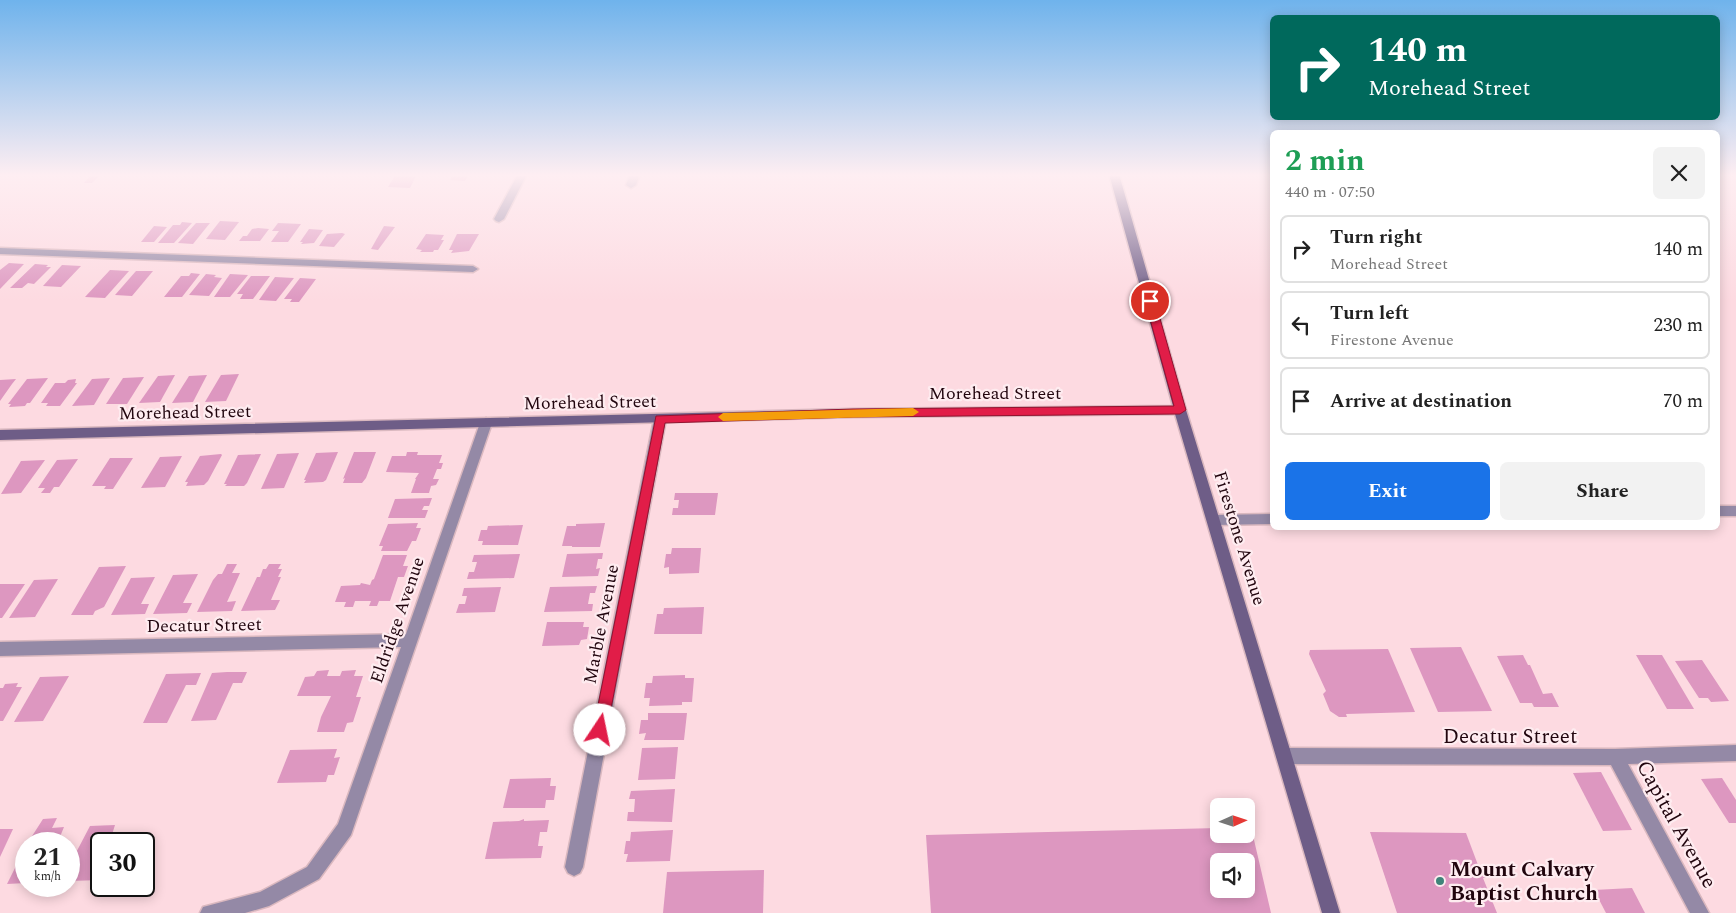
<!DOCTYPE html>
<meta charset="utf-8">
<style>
:root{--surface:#fff;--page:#f2f2f2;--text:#222;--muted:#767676;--line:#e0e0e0;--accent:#1a73e8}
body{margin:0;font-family:Spectral,serif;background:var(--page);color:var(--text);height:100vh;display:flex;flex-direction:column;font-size:19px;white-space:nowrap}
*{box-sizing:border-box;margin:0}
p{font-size:16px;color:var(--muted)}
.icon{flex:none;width:28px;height:28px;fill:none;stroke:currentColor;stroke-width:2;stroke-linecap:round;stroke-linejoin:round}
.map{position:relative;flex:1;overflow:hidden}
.sheet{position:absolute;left:1270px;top:130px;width:450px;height:400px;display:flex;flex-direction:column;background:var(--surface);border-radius:8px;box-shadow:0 2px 12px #0003}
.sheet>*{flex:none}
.banner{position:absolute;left:1270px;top:15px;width:450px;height:105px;border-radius:8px;box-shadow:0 2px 12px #0003;background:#00695c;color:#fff;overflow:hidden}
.needle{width:32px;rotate:87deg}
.controls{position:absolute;left:1210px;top:798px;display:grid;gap:10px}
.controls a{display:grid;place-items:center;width:45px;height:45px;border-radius:8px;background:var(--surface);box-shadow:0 2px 12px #0003;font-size:25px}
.speed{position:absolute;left:15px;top:832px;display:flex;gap:10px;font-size:25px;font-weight:700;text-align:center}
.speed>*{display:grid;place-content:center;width:65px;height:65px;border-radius:50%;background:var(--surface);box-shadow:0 2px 12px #0003;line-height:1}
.speed small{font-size:12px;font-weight:400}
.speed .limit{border:2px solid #111;border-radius:8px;background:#fff;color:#111}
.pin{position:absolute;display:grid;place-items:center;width:42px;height:42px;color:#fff;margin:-21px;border:2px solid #fff;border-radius:50%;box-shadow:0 1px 5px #0007}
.me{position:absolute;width:55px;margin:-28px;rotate:11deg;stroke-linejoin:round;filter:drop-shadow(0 0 4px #0008)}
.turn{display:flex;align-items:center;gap:18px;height:105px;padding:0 15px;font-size:22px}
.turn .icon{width:65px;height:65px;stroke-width:2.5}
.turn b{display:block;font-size:35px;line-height:42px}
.round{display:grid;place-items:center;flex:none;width:52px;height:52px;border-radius:8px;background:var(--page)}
.overview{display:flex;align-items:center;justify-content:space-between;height:85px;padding:0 15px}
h1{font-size:30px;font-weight:700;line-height:38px;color:#1e9e55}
.cta{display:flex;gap:10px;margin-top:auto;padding:10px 15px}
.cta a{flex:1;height:58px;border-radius:8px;background:var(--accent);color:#fff;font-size:20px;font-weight:700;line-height:58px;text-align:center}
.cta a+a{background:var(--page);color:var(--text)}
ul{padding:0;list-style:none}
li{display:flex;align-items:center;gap:15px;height:68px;margin:0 10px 8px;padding:0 5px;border:2px solid var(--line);border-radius:8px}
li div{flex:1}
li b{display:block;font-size:19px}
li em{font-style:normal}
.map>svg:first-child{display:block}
</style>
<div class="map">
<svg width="1736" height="913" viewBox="0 0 1736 913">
<rect width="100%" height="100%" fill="#fddae1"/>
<g fill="#dd97c0" fill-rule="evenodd">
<path d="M92,174H101L92,183H84Z"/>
<path d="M396,174H417L410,188L388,187Z"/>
<path d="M453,174H469L465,181L450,180Z"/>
<path d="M220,221L239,222L225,240L206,239Z"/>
<path d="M182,222L192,223L174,243H158L173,225H180Z"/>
<path d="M196,223H210L193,244L178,243Z"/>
<path d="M278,223L301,224L288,242H271L279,231H272Z"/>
<path d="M154,226L167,227L154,242H141Z"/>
<path d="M384,226L395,227L378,250L371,249Z"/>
<path d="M258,228L269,229L260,241H239L243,236H247L252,229Z"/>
<path d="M309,229L323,230L314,243L301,244L303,242H300Z"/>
<path d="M342,233L345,234L334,247L319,246L327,234Z"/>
<path d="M426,234L444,235L441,240H444L438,250H434L433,252H420L422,250L416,249Z"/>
<path d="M457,234H479L469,251L451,253L453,250H449Z"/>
<path d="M9,263L24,264L0,289V270Z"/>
<path d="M35,264L48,265L46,267H51L34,284L28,283L22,288H10Z"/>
<path d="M62,265L81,266L61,287L43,286Z"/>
<path d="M110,270L129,271L105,298L85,297Z"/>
<path d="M136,271H153L132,296L115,295Z"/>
<path d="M191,273L200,274L182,297H164L181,276H189Z"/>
<path d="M206,274L216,275L214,277L222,278L209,296L189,295Z"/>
<path d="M230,274L248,275L230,297H214Z"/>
<path d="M251,276H270L253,299H240L243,294H237Z"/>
<path d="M275,277L294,278L276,301L259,300Z"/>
<path d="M300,278L316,279L299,302H290L292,299H284Z"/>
<path d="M239,374L226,401L205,402L221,375Z"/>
<path d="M175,375L160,402L139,403L158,376Z"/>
<path d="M207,375L193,402L172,403L189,376Z"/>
<path d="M144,377L127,404H106L123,378Z"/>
<path d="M48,378L30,403H27L25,406L9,407L11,404H8L27,379Z"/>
<path d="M110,378L94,405L72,406L92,379Z"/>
<path d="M16,379L12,384L0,401V380Z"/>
<path d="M76,379L75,383H77L60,406H46L48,403H41L55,383H65L68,380Z"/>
<path d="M338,452L326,480L323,482L304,483L306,480H304L316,453Z"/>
<path d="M354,452H376L366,478L362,483H343L345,478L343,479Z"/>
<path d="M407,452H418L417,455H442L439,463H443L441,469H437L433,479H439L436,485L431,486L429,493H411L416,479H415L419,473L386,472L392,456H406Z"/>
<path d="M299,453L284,488L261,489L277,454Z"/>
<path d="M221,454L222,455L208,481L204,485L186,486L188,482H185L200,456Z"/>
<path d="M261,454L247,483L244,486H225L227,484H224L238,455Z"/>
<path d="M182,456L165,487L141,488L160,457Z"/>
<path d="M110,458H133L113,489H104L106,486H92Z"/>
<path d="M78,459L59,487H54L50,493H41L45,488H38L57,460Z"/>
<path d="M45,460L21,493L1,494L21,461Z"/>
<path d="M675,493H718L715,515H672L673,508H678L679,500H674Z"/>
<path d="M432,498L429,506H424L422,510H428L425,518H388L395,499Z"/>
<path d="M418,523L416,528H421L416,541H412L407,551H381L383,546H379L388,524Z"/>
<path d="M605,523L600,547H572V546H562L567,526H576V524Z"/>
<path d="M523,525L518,545H482L483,541H478L481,530H487L488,526Z"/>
<path d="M672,548H701L699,573L669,574V567L664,568L666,554H671Z"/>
<path d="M603,553L602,559H598L596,569L600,568L598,576L562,577L567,554Z"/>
<path d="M520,554L514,578L467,579L469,572H474L477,562H472L474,555Z"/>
<path d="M383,555H407L403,566H408L404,577H398L390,601H379L377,606H369L371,601H355L353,607H344L346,602H335L341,586L360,585L361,583L370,585L372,580L374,579Z"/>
<path d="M227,564H237L232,573H240L227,602L236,601L232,611L197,612L213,580L218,574H222Z"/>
<path d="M269,564H281L278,569H282L278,577H281L271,600H280L275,610L241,611L257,577H260L263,569H266Z"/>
<path d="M126,566L104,607L95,611L93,615H71L99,567Z"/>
<path d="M198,574L183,603H192L187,613L153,614L173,575Z"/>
<path d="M155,577L141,604H149L145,614L111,615L131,578Z"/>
<path d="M58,579L35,617L9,618L34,580Z"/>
<path d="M0,584H25L2,618H0Z"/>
<path d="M597,586L595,593H590L588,604H593L592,611L544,612L550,587Z"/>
<path d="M501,587L495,612L456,613L459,604H465L467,596H462L464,588Z"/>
<path d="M704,607L702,634H654L657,614H663L664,608Z"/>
<path d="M547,622H584L583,627H589L587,639L581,640L579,645L542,646Z"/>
<path d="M1461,647L1492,711L1438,712L1410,648Z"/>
<path d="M1388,649L1415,712L1346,714L1347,717H1339L1330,711L1323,694L1326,691L1309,654L1310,650Z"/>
<path d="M1523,655L1528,665H1530L1543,694L1552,693L1559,707H1534L1532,703H1520L1497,656Z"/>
<path d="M1636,655H1662L1694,709H1667Z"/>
<path d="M1702,660L1729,701L1711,702L1708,698H1699L1675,661Z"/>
<path d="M329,670L327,676H340L342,671L356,670L354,676H363L356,697H361L353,722L347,723L344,732H317L321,717L331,696H297L305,677L314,676L317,671Z"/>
<path d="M227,672H247L242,683H233L216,720L191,721L212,673Z"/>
<path d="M201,673L196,685H186L167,723H143L166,674Z"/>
<path d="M685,675V678H694L692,702H682V705L649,706L650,698H644L646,683H652L653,676Z"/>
<path d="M69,676L43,721L14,722L40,677Z"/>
<path d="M18,683L16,687H22L3,721H0V688H3L5,684Z"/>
<path d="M648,713H687L684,740H644L646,733L639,734L641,720H648Z"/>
<path d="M678,747L675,779L638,780L642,748Z"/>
<path d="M337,749L334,758L340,757L334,775H328L326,782L277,783L290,750Z"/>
<path d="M1601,772L1632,830L1603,831L1573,773Z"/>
<path d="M551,778L550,786H556L554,800H546L545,808H503L510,779Z"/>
<path d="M1722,778L1736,800V823H1729L1701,779Z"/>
<path d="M675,789L672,822L627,821L628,812H634L635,799H629L631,791Z"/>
<path d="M57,818L52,828L64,827L57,844H27L43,819Z"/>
<path d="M524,819V821L549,820L547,832H540L538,846H543L541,858L485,859L493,822L519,821Z"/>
<path d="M115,825L109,844H101V860L98,866H101V880L69,881V866L90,826Z"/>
<path d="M1251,827L1271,913H931L926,835L1219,828V834H1246V828ZM1219,861H1246V889H1219Z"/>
<path d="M0,829H13L0,857Z"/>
<path d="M673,830L670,861L626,862L628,854H624L626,841H630L631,832Z"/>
<path d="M1370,832L1466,833L1478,865L1490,866L1495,878H1483L1497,913H1397Z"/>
<path d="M26,846V883L7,884Z"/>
<path d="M764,870L763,913H663L667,872Z"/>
<path d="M1632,888L1645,913H1606L1594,890Z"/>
</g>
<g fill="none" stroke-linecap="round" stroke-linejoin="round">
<g stroke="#dab8bf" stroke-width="3">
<g id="street">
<path d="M518,174H527L504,219L499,222L496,221L494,219Z"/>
<path d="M630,174H640L636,185L631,188L626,185Z"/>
<path d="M0,248L473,266L478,269L473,272L0,254Z"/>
<path d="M660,415L666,419L583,867L580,873L574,876L568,873L565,867L654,419Z"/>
<path d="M486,418L492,423L351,835L319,879L269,906L245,913H200L203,907L260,892L307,867L338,824L401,647L0,656V642L406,634L480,423Z"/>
<rect x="1718" y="506" width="18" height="10"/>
<path d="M1272,514V524L1214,525L1209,524L1207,520L1209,516L1214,515Z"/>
<path d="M1736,745V761L1628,764L1709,913H1690L1611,765L1284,764L1278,761L1276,756L1278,751L1284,748L1615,749Z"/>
</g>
</g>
<g stroke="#dab8bf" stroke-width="3">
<path id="secondary" d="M1109,174H1119L1186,410L1340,913H1322L1175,414L853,417L0,440V430L853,409L1173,406Z"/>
</g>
<use href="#street" fill="#9489a6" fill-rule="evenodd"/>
<use href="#secondary" fill="#6e5d87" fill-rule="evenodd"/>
</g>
<linearGradient id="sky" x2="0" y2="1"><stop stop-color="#6fb3ec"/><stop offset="0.58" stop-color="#feeef2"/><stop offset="1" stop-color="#feeef2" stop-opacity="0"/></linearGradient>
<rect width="1736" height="302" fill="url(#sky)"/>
<path fill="#e11d48" stroke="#92132f" d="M1150,298L1155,301L1186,410L1180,414L853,417L665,423L607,730L605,735L600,737L595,735L593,730L656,416L853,409L1174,406L1145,301Z"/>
<path fill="#f59e0b" d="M913,408L919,412L913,416L723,421L718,417L723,413Z"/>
<circle fill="#3f847a" stroke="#feecf0" stroke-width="2" cx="1440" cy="881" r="5"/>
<g text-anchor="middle" stroke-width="4.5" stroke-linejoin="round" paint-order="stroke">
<g font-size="18" fill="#21050e" stroke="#feecf0">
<text x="995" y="399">Morehead Street</text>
<text transform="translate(590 402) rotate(-1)" y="6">Morehead Street</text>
<text transform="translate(185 412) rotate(-1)" y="6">Morehead Street</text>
<text transform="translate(1240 538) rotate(73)" y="6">Firestone Avenue</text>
<text transform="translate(397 620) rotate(-71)" y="6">Eldridge Avenue</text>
<text transform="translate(601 624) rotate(-79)" y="6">Marble Avenue</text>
<text transform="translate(204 625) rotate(-1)" y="6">Decatur Street</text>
</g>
<g font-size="21" fill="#21050e" stroke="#feecf0">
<text x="1510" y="743">Decatur Street</text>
<text transform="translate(1677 824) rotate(61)" y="7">Capital Avenue</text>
</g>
<g font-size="21" font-weight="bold" fill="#21050e" stroke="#feecf0" text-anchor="start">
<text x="1450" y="876">Mount Calvary<tspan x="1450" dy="24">Baptist Church</tspan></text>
</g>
</g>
</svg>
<div class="controls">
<a><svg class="needle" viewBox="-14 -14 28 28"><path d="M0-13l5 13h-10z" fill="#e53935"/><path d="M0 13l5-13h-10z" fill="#767676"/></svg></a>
<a><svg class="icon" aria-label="sound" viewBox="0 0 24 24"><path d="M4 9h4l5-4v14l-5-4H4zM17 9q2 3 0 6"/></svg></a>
</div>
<div class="speed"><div>21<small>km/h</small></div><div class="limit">30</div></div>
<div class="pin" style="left:1150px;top:301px;background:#d93025"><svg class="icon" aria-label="arrive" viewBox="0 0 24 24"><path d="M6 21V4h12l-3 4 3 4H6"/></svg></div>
<svg class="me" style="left:600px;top:730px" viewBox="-20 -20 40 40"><circle r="19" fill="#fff"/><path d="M0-13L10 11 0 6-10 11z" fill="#e11d48"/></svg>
<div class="banner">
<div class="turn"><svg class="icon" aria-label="right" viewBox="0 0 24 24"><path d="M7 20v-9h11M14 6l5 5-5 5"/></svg><div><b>140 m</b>Morehead Street</div></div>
</div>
<section class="sheet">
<div class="overview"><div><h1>2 min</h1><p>440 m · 07:50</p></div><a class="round"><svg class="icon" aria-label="close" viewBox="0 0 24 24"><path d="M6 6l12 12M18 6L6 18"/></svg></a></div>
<ul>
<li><svg class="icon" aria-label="right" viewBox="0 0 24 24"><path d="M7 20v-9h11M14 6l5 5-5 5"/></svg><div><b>Turn right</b><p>Morehead Street</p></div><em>140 m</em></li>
<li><svg class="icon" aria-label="left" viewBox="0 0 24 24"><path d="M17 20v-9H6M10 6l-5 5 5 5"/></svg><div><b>Turn left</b><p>Firestone Avenue</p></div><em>230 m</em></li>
<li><svg class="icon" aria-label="arrive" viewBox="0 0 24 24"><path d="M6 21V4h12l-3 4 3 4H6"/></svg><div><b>Arrive at destination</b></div><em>70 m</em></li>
</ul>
<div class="cta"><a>Exit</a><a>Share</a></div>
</section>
</div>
